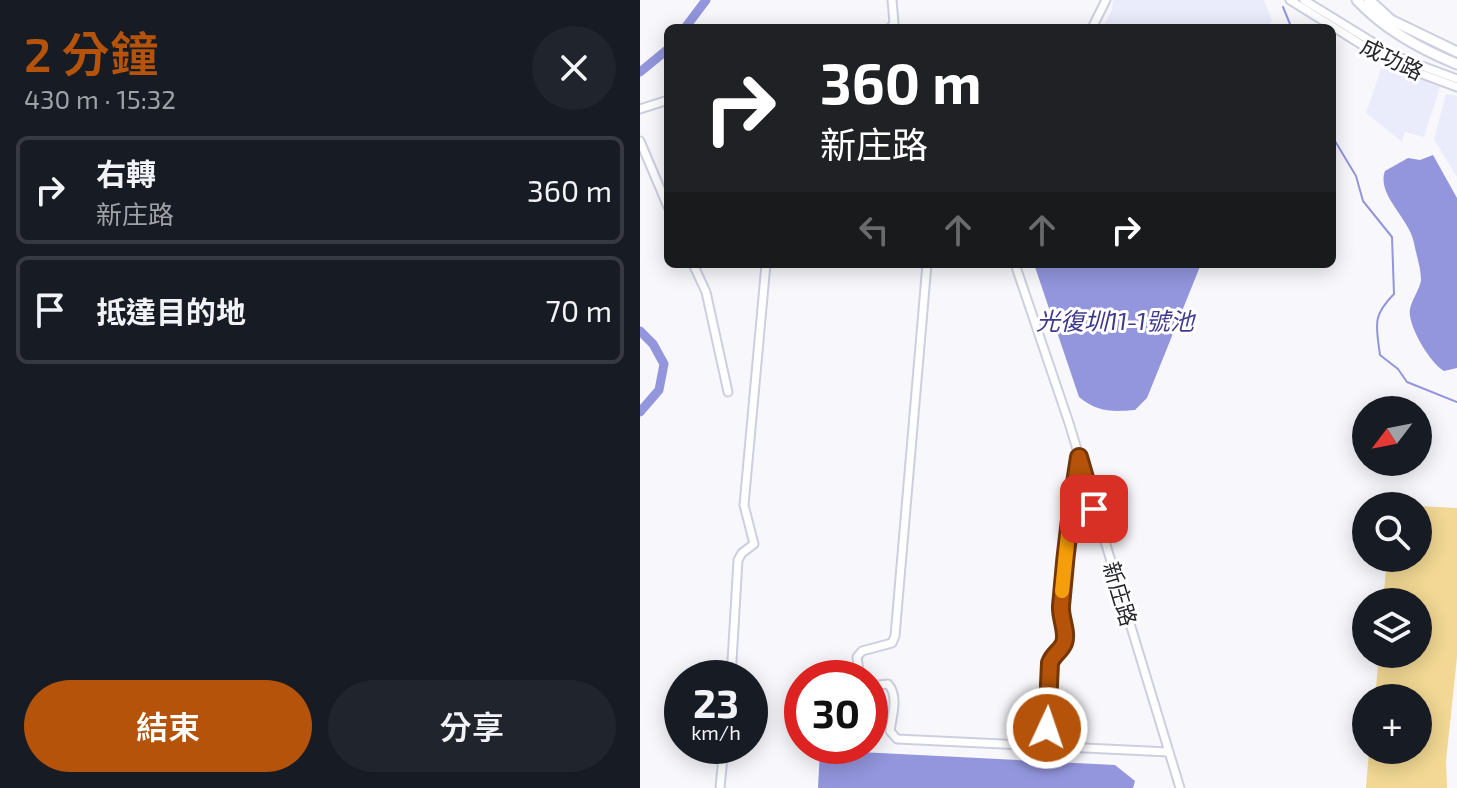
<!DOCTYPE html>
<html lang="zh-TW">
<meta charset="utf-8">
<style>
:root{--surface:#171b24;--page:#20242c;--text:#f1f3f6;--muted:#9ea1a6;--line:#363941;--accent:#b45309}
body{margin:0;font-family:"Exo 2","Noto Sans TC",sans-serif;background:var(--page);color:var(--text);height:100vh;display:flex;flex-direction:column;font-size:30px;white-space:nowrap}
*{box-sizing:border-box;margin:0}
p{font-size:26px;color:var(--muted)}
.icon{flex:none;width:44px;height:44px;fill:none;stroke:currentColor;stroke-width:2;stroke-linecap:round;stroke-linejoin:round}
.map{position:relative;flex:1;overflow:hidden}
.panel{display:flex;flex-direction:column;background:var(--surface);width:640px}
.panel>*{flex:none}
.top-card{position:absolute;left:24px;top:24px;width:672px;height:244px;border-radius:12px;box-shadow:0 4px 20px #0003;background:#202124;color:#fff;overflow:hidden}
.needle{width:52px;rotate:238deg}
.controls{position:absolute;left:712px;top:396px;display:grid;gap:16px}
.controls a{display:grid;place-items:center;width:80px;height:80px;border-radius:50%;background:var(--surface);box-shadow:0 4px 20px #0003;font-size:40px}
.speed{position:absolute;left:24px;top:660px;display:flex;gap:16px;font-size:40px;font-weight:700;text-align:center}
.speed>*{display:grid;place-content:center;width:104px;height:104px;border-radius:50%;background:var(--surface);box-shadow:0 4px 20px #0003;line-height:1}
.speed small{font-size:20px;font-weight:400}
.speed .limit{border:12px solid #d22;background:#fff;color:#111}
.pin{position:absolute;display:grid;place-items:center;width:68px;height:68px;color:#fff;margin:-34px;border-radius:16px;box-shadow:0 4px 12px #0006}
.me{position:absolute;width:88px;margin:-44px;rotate:3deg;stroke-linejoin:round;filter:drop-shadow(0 0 6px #0008)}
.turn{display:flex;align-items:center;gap:28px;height:168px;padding:0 24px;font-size:36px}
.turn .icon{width:104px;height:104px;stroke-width:2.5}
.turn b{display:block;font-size:56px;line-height:68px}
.lanes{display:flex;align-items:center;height:76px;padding:0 24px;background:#0003;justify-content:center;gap:40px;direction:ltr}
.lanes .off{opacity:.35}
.round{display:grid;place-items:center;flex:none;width:84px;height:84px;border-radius:42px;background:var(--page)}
.overview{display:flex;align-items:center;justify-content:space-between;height:136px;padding:0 24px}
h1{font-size:48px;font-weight:600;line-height:60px;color:var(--accent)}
.action{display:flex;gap:16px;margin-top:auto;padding:16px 24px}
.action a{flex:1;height:92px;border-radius:48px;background:var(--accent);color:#fff;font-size:32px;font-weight:600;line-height:92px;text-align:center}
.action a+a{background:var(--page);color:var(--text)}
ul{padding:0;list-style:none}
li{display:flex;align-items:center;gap:24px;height:108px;margin:0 16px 12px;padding:0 8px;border:4px solid var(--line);border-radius:12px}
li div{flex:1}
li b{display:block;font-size:30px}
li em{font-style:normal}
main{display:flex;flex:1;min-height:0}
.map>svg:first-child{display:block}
</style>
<main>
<section class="panel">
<div class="overview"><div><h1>2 分鐘</h1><p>430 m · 15:32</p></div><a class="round"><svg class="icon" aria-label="close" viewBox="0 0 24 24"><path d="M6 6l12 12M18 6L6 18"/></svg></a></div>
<ul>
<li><svg class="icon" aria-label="right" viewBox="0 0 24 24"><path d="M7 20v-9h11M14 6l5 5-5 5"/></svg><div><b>右轉</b><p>新庄路</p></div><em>360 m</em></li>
<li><svg class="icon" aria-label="arrive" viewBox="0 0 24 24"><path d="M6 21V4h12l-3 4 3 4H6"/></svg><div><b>抵達目的地</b></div><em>70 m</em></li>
</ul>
<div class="action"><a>結束</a><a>分享</a></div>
</section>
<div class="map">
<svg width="817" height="788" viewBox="0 0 817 788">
<rect width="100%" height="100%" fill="#f8f8fc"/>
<g fill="#eaebfb">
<path d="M473,0H624L632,21L626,28H462L472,10Z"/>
<path d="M743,63L800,87L784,137L765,132L762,142L726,113Z"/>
<path d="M806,94L817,96V177L794,139Z"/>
</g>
<path fill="#f2d894" d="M778,506L817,508V657L806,761L807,788H726L729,750H778V698H735L739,654H778V602H743L747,558H778Z"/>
<g fill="#9395dd">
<path d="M793,155L817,198V368L804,371C790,363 767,325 770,309C772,299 780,289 781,280C781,268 776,254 774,243C770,219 736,195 745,171L768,158L780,160Z"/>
<path d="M394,264H561L507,398L495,410C472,412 457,412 439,397Z"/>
<path d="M180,750L475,765L495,781L493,788H178Z"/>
</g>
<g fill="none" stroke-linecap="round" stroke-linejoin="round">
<g stroke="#9395dd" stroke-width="2">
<path d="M643,7L650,24L647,28"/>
<path d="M692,136L716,176L723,201L752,237L754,294C732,316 736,325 740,355L758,369L767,382L817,402"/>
</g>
<g stroke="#9395dd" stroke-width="9">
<path d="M45,28L66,0"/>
<path d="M0,72L28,49"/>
<path d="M0,331L13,344L24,364L19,390L0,412"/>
</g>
<g stroke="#cdcfe1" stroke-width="11">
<g id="minor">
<path d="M650,0L732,51L766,68L817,87"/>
<path d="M664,0L755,56L817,79"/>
<path d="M250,28L254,23L252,0"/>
<path d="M452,28L466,0"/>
<path d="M0,109L28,100"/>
<path d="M0,141L28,207"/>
<path d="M53,264L66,292L88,392"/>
<path d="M375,264L429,423L540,788"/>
<path d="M91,678L98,560L102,553L114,544L104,505L126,264"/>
<path d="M220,678L217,657L222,651L252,643L255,636L287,264"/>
<path d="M230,686L248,684C259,696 252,716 250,731L257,739L529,752"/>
<path d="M405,746L410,663C413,655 421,651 424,643C428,633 420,623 420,613C420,562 431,510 438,459"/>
<path d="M80,788L84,746"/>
</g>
</g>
<g stroke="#cdcfe1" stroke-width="13">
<g id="major">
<path d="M717,0C744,29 780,49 817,64"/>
<path d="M729,0L751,20L817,52"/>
</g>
</g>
<use href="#minor" stroke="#fff" stroke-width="7"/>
<use href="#major" stroke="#fff" stroke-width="9"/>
</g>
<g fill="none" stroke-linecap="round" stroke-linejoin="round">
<g stroke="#753606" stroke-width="20">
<path id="route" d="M407,728L410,663C413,654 421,651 424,643C428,632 420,618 421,606C425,556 431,506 439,457L454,509"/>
</g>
<use href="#route" stroke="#b45309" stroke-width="14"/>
<path stroke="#f59e0b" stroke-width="14" d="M422,591L429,524"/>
</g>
<g text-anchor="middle" stroke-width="6" stroke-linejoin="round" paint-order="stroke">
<g font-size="22" fill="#25262c" stroke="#fff">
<text transform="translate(752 59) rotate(26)" y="8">成功路</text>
<text transform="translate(480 594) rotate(73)" y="8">新庄路</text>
</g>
<g font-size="24" font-style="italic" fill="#3f398d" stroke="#fff">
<text x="475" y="330">光復圳11-1號池</text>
</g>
</g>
</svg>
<div class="controls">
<a><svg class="needle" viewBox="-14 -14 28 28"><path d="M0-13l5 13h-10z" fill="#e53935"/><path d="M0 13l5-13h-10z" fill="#9ea1a6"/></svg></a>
<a><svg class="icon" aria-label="search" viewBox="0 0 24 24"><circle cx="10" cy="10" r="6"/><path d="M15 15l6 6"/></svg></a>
<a><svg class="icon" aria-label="layers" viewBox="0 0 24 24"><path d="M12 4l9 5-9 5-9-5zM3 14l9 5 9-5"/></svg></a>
<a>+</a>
</div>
<div class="speed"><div>23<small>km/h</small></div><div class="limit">30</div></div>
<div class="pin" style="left:454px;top:509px;background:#d93025"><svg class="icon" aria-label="arrive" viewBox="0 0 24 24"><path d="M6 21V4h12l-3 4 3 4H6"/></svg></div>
<svg class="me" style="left:407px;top:728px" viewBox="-20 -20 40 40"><circle r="17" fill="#b45309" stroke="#fff" stroke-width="3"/><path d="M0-11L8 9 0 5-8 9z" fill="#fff"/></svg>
<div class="top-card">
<div class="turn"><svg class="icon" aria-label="right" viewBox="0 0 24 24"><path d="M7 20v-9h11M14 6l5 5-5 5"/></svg><div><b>360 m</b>新庄路</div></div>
<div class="lanes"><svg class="icon off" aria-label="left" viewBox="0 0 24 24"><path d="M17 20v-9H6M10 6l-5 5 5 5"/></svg><svg class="icon off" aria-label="ahead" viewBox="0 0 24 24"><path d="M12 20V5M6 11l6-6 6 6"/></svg><svg class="icon off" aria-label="ahead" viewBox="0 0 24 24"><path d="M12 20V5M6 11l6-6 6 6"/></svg><svg class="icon" aria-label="right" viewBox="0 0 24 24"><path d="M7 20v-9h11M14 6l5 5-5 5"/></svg></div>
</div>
</div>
</main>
